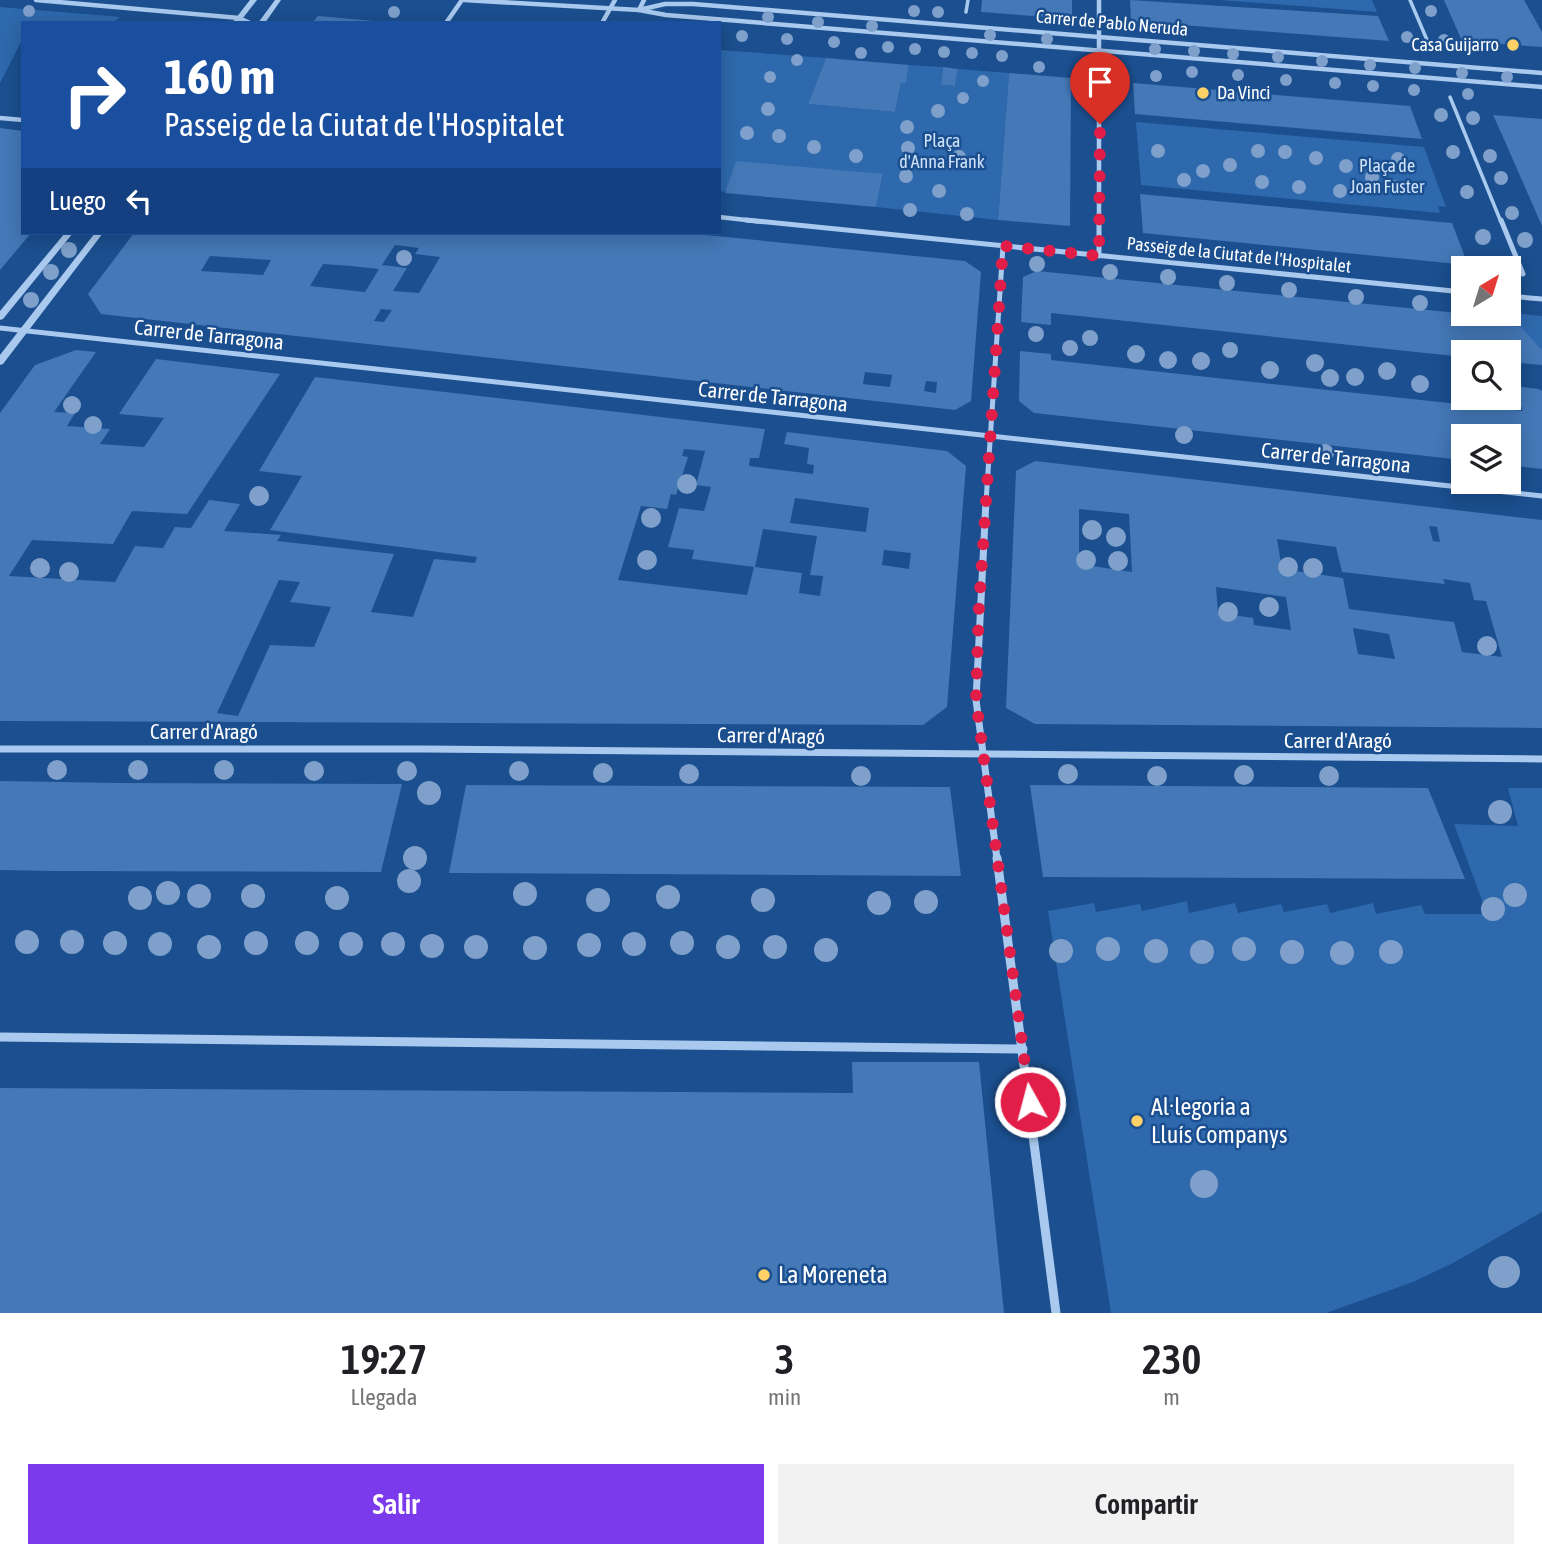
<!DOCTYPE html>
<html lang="es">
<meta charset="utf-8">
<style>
:root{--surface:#fff;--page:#f2f2f2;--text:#202124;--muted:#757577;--accent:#7c3aed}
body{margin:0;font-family:"Asap Condensed",sans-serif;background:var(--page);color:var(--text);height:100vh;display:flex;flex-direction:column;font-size:26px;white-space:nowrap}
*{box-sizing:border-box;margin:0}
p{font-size:23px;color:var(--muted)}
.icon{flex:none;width:38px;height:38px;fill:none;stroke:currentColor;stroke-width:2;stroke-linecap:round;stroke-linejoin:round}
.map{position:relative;height:1313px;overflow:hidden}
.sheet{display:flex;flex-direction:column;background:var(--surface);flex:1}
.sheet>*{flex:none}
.banner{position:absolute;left:21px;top:21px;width:700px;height:214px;border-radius:0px;box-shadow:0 4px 18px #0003;background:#1a4fa0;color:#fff;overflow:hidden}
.needle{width:46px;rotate:38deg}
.controls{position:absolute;left:1451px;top:256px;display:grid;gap:14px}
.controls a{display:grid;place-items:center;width:70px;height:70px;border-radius:0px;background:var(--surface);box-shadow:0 4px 18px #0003;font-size:35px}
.pin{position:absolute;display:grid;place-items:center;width:60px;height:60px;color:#fff;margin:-72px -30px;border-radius:50% 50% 50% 0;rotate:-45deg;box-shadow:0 0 7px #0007}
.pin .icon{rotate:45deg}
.me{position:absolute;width:77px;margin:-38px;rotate:353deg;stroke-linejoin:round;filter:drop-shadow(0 0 5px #0008)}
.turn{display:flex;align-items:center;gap:24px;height:147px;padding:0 28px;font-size:32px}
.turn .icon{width:91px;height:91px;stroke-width:2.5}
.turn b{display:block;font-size:49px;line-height:60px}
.then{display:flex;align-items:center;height:66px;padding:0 28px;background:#0003;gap:14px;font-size:26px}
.eta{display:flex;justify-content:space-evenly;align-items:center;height:119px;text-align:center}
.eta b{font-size:42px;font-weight:600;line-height:49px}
.primary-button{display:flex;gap:14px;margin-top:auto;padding:14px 28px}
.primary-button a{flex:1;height:80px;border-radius:0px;background:var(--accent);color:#fff;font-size:28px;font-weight:600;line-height:80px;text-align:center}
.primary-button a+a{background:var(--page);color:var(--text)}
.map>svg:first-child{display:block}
</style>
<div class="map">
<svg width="1542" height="1313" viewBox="0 0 1542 1313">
<rect width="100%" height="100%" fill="#1b4f8f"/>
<g fill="#2e69ad">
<path d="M1220,0H1372L1377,12Z"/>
<path d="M0,7L120,17L113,23H23V38L0,83Z"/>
<path d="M719,50L826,58L808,104L895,112L901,83H906L909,65L943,67L941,85L955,86L958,69L1009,73L998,220L876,207L883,175L719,192Z"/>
<path d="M1136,122L1424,147L1446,207L1438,206L1440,213L1141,185Z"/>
<path d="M1513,313L1542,316V350L1521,328L1491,324L1488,316Z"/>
<path d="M1508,788H1542V1212L1453,1263L1413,1282L1326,1313H1111L1048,911L1094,903L1096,912L1140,904L1142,911L1187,901L1189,913L1235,903L1238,913L1281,904L1284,912L1327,904L1330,913L1373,903L1376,914L1421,905L1425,914H1487L1454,824L1518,826Z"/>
</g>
<g fill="#4478b7" fill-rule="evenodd">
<path d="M982,0H1072V19L981,12Z"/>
<path d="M1130,0L1378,16L1389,41L1131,21Z"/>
<path d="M1444,0H1524L1542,32V47L1462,41Z"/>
<path d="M318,16L374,21V23H312Z"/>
<path d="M826,58L909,65L906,83H901L895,112L808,104Z"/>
<path d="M943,67L958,69L955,86L941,85Z"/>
<path d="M1009,73L1071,78L1070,226L998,220Z"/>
<path d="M1133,83L1410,106L1422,139L1135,114Z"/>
<path d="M1493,115L1542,119V226L1503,137Z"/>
<path d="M0,128L23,131V233H31L0,270Z"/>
<path d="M736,161L883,174L876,207L725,193Z"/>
<path d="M1140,194L1452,223L1468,265L1143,233Z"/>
<path d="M134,233H686L965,261L981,272L971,401L955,410L101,314L88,294ZM395,245L419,248L415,254L440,257L419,293L393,291L407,268L382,265ZM210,256L271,260L263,275L201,271ZM323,264L351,266L379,269L365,292L310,286ZM381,309L392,310L384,322L374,321ZM865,372L892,375L890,387L863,384ZM926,381L937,382L936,393L924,391Z"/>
<path d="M1037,271L1488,316L1491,324L1521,327L1542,350V365L1508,362V352H1463V357L1051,313V325L1021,322L1023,277Z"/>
<path d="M76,350L96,352L54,412L75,413L67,426L110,429L100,444L144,447L164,418L119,414L156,359L280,374L187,514L132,511L113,544L32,540L9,576L115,582L135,546L163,548L175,527L191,528L209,500L240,504L224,531L281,535L277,541L394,554L371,612L413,617L434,559L475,563L477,557L270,530L302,476L259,471L315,377L765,429L759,458H750L749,466L813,474L814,465L807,464L809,448L784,444L787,432L947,451L966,466L947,707L923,725L0,721V413L35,365ZM684,449L705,451L696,485L711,487L704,511L679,508L668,547L694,550L692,559L754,567L747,595L618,580L641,506L667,509L671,494L676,495L688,457L682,456ZM795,498L869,508L866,532L790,523ZM763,529L817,536L810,575L823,576L820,596L799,593L802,573L755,567ZM884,550L911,553L909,569L882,565ZM279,580L300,582L290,602L331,607L314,647L270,645L238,716L217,713Z"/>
<path d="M1020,351L1051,354V360L1523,411L1514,386L1539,389L1542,391V469L1508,465V436H1463V460L1034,413L1019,401Z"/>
<path d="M1035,461L1542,520V728L1035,724L1006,708L1016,471ZM1079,509L1129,514L1132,572L1079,564ZM1429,526L1437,527L1440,542L1433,541ZM1277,539L1336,547L1342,572L1445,584L1443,579L1470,583L1474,600L1486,601L1502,657L1462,652L1454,622L1349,609L1343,578L1282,569ZM1216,587L1286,597L1291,630L1254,625L1253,618L1218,613ZM1353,628L1389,634L1395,659L1358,654Z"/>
<path d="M0,781L120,783L402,784L381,872L54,871L0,870Z"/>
<path d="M466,785L950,787L961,876L449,873Z"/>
<path d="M1030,785L1428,788L1465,879L1043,877Z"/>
<path d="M852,1062H979L1004,1313H0V1088L853,1093Z"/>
</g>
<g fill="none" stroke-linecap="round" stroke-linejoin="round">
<g stroke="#a9c9ee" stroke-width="3.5">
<path d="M1410,0L1430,47"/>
<path d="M966,12L968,0"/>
<path d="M1450,97L1501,222"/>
</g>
<path stroke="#a9c9ee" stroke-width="5" d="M1501,220L1523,274"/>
<g stroke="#a9c9ee" stroke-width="4.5">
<path d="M36,0L239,18L250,23"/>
<path d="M464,0L639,10L666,15L1542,87"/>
<path d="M1099,0V222"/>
<path d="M643,9L665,4H693L1542,73"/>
<path d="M639,10L644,0"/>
<path d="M446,23L462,0"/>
<path d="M602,23L615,0"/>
<path d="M0,118L23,120"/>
<path d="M719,217L764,222"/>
</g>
<g stroke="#a9c9ee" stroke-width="5">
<path d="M746,220L1463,292"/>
<path d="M1099,220V256"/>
<path d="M1508,296L1542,299"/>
<path d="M0,328L1542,496"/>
<path d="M986,502L1003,246"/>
</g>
<g stroke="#a9c9ee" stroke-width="7">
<path d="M986,500L976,700L997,859"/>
<path d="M0,749H425L1542,759"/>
</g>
<g stroke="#a9c9ee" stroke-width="9">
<path d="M997,858L1056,1313"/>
<path d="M0,1037L1023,1049"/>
</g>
<g fill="#a9c9ee" fill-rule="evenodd">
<path d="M250,0H257L239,23H232Z"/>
<path d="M275,0H281L265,23H258Z"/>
<path d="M65,233H73L3,319L0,320V311Z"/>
<path d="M95,233H103L3,364L0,365V355Z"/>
</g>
</g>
<g fill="#7ea0ca">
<circle cx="29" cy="11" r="6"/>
<circle cx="914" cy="11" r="6"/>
<circle cx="1431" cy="11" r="6"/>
<circle cx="394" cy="12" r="6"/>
<circle cx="938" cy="12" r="6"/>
<circle cx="768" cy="17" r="6"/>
<circle cx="818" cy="22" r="6"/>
<circle cx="872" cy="26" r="6"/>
<circle cx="990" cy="35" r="6"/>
<circle cx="742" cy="36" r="6"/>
<circle cx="1407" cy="37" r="6"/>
<circle cx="787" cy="39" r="6"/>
<circle cx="1047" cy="39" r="6"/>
<circle cx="1444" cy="40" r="6"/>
<circle cx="834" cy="42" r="6"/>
<circle cx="888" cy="47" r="6"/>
<circle cx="915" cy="49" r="6"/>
<circle cx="1155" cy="49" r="6"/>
<circle cx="1194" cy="51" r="6"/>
<circle cx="944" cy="52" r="6"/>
<circle cx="861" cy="53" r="6"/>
<circle cx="972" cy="53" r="6"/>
<circle cx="1233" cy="54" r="6"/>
<circle cx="1002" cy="56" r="6"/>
<circle cx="1278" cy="57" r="6"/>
<circle cx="797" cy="60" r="6"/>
<circle cx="1322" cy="61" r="6"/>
<circle cx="1370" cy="65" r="6"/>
<circle cx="1039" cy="67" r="6"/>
<circle cx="1415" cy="68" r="6"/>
<circle cx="1192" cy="72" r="6"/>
<circle cx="1462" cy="73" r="6"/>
<circle cx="1238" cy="75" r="6"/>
<circle cx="1156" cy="76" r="6"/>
<circle cx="770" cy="77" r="6"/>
<circle cx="1507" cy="77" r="6"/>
<circle cx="1286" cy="80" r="6"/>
<circle cx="983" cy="81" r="6"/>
<circle cx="1335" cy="83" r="6"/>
<circle cx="1373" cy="86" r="6"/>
<circle cx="1414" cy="90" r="6"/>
<circle cx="1468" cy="94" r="6"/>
<circle cx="963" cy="98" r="6"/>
<circle cx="768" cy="109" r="7"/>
<circle cx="938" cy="111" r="7"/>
<circle cx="1441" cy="115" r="7"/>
<circle cx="1473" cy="118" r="7"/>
<circle cx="907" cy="127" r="7"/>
<circle cx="747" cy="133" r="7"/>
<circle cx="779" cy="136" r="7"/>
<circle cx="814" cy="147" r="7"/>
<circle cx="908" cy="148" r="7"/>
<circle cx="1158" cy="151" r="7"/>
<circle cx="1258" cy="151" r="7"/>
<circle cx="1285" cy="152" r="7"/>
<circle cx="1453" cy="152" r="7"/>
<circle cx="856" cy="156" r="7"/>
<circle cx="1490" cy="156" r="7"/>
<circle cx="959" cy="157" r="7"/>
<circle cx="1316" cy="158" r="7"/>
<circle cx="1398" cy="159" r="7"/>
<circle cx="1230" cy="165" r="7"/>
<circle cx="1346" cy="166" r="7"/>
<circle cx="1203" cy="171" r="7"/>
<circle cx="906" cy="176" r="7"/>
<circle cx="1372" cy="177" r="7"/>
<circle cx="1501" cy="178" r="7"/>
<circle cx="1184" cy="180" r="7"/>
<circle cx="1262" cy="182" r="7"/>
<circle cx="1299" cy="187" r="7"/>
<circle cx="1395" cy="187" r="7"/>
<circle cx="939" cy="191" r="7"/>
<circle cx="1340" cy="191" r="7"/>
<circle cx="1467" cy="192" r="7"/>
<circle cx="910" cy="210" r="7"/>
<circle cx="1512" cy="213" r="7"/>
<circle cx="967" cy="214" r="7"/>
<circle cx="1483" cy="237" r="8"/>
<circle cx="1525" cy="240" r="8"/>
<circle cx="69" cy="250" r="8"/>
<circle cx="404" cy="258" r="8"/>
<circle cx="1037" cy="264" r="8"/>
<circle cx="51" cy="272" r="8"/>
<circle cx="1110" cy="272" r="8"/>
<circle cx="1168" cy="277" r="8"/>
<circle cx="1227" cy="283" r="8"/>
<circle cx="1289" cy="290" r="8"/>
<circle cx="1356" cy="297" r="8"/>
<circle cx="31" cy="300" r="8"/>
<circle cx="1420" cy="303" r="8"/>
<circle cx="1036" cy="334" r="8"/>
<circle cx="1090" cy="338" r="8"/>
<circle cx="1070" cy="348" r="8"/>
<circle cx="1230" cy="350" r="8"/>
<circle cx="1136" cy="354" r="9"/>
<circle cx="1168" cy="360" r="9"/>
<circle cx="1201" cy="361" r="9"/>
<circle cx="1315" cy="363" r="9"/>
<circle cx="1270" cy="370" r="9"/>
<circle cx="1387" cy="371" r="9"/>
<circle cx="1355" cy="377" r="9"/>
<circle cx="1330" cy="378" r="9"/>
<circle cx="1420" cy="384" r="9"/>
<circle cx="72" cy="405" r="9"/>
<circle cx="93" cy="425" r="9"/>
<circle cx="1184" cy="435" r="9"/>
<circle cx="1325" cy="453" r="9"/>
<circle cx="687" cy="484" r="10"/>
<circle cx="259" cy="496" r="10"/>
<circle cx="651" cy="518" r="10"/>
<circle cx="1092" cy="530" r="10"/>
<circle cx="1116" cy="537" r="10"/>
<circle cx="647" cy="560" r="10"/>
<circle cx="1086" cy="560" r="10"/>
<circle cx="1118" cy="561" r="10"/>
<circle cx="1288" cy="567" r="10"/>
<circle cx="40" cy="568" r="10"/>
<circle cx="1313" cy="568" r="10"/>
<circle cx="69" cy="572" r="10"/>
<circle cx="1269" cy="607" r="10"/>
<circle cx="1228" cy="612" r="10"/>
<circle cx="1487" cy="646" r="10"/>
<circle cx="57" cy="770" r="10"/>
<circle cx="138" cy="770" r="10"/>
<circle cx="224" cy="770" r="10"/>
<circle cx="314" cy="771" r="10"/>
<circle cx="407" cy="771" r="10"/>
<circle cx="519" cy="771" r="10"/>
<circle cx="603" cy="773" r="10"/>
<circle cx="689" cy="774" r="10"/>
<circle cx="1068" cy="774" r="10"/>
<circle cx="1244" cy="775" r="10"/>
<circle cx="861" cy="776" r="10"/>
<circle cx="1157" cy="776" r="10"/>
<circle cx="1329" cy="776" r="10"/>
<circle cx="429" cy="793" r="12"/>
<circle cx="1500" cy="812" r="12"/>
<circle cx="415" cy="858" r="12"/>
<circle cx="409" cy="881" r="12"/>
<circle cx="168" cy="893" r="12"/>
<circle cx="525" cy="894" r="12"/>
<circle cx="1515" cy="895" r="12"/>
<circle cx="199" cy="896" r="12"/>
<circle cx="253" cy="896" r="12"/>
<circle cx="668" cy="897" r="12"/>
<circle cx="140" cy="898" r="12"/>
<circle cx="337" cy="898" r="12"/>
<circle cx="598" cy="900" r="12"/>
<circle cx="763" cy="900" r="12"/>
<circle cx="926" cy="902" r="12"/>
<circle cx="879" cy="903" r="12"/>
<circle cx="1493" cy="909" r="12"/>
<circle cx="27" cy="942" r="12"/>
<circle cx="72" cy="942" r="12"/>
<circle cx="115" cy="943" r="12"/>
<circle cx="256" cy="943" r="12"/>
<circle cx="307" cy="943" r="12"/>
<circle cx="682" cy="943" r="12"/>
<circle cx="160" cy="944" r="12"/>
<circle cx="351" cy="944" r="12"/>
<circle cx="393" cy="944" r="12"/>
<circle cx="634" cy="944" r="12"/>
<circle cx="589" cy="945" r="12"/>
<circle cx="432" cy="946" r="12"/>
<circle cx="209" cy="947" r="12"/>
<circle cx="476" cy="947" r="12"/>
<circle cx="728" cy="947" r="12"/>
<circle cx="775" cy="947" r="12"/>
<circle cx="535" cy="948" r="12"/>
<circle cx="1108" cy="949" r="12"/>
<circle cx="1244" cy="949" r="12"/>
<circle cx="826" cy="950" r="12"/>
<circle cx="1061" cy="951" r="12"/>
<circle cx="1156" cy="951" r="12"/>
<circle cx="1202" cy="952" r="12"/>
<circle cx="1292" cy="952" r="12"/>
<circle cx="1391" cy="952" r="12"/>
<circle cx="1342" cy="953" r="12"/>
<circle cx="1204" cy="1184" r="14"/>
<circle cx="1504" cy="1272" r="16"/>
</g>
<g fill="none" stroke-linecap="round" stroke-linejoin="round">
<path stroke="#e11d48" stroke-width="12" stroke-dasharray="0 21.6" d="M1030,1102L976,700L979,607L1003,246L1099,256L1100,124"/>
</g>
<g fill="#ffd166" stroke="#1b4f8f" stroke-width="2.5">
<circle cx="1513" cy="45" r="7"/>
<circle cx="1203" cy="93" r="7"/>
<circle cx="1137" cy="1121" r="7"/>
<circle cx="764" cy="1275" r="7"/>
</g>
<g text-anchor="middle" stroke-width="5" stroke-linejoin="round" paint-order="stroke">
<g font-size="18" fill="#fff" stroke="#1b4f8f">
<text transform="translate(1112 23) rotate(5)" y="6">Carrer de Pablo Neruda</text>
<text transform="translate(1239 255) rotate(6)" y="6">Passeig de la Ciutat de l'Hospitalet</text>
</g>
<g font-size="18" fill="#fff" stroke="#1b4f8f" text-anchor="end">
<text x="1499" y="51">Casa Guijarro</text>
<text x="1217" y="99" text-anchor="start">Da Vinci</text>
</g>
<g font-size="18" fill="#cfe3fa" stroke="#1b4f8f">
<text x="942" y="147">Plaça<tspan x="942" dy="21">d'Anna Frank</tspan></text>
<text x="1387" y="172">Plaça de<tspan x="1387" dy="21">Joan Fuster</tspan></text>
</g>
<g font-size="21" fill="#fff" stroke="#1b4f8f">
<text transform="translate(209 335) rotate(6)" y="7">Carrer de Tarragona</text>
<text transform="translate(773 397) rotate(6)" y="7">Carrer de Tarragona</text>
<text transform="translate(1336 458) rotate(6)" y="7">Carrer de Tarragona</text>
<text x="204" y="739">Carrer d'Aragó</text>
<text transform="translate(771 736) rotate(1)" y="7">Carrer d'Aragó</text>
<text x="1338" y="748">Carrer d'Aragó</text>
</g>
<g font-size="24" fill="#fff" stroke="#1b4f8f" text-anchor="start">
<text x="1151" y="1115">Al·legoria a<tspan x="1151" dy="28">Lluís Companys</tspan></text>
<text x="778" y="1283">La Moreneta</text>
</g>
</g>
</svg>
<div class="controls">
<a><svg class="needle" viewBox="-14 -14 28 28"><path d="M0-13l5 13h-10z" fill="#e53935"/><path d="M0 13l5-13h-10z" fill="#757577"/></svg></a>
<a><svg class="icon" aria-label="search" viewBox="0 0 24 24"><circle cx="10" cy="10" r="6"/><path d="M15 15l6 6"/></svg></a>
<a><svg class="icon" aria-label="layers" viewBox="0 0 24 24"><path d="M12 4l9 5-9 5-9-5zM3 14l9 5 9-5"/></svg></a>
</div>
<div class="pin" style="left:1100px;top:124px;background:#d93025"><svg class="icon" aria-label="arrive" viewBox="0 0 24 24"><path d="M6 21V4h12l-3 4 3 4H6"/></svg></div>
<svg class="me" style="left:1030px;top:1102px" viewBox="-20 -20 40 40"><circle r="17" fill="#e11d48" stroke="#fff" stroke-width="3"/><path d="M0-11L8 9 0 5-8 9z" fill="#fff"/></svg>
<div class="banner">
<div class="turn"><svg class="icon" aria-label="right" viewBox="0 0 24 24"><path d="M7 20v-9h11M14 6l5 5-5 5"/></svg><div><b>160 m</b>Passeig de la Ciutat de l'Hospitalet</div></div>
<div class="then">Luego<svg class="icon" aria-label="left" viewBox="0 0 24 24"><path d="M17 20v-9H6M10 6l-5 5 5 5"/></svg></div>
</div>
</div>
<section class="sheet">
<div class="eta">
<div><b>19:27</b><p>Llegada</p></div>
<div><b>3</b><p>min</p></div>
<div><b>230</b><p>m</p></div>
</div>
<div class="primary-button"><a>Salir</a><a>Compartir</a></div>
</section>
